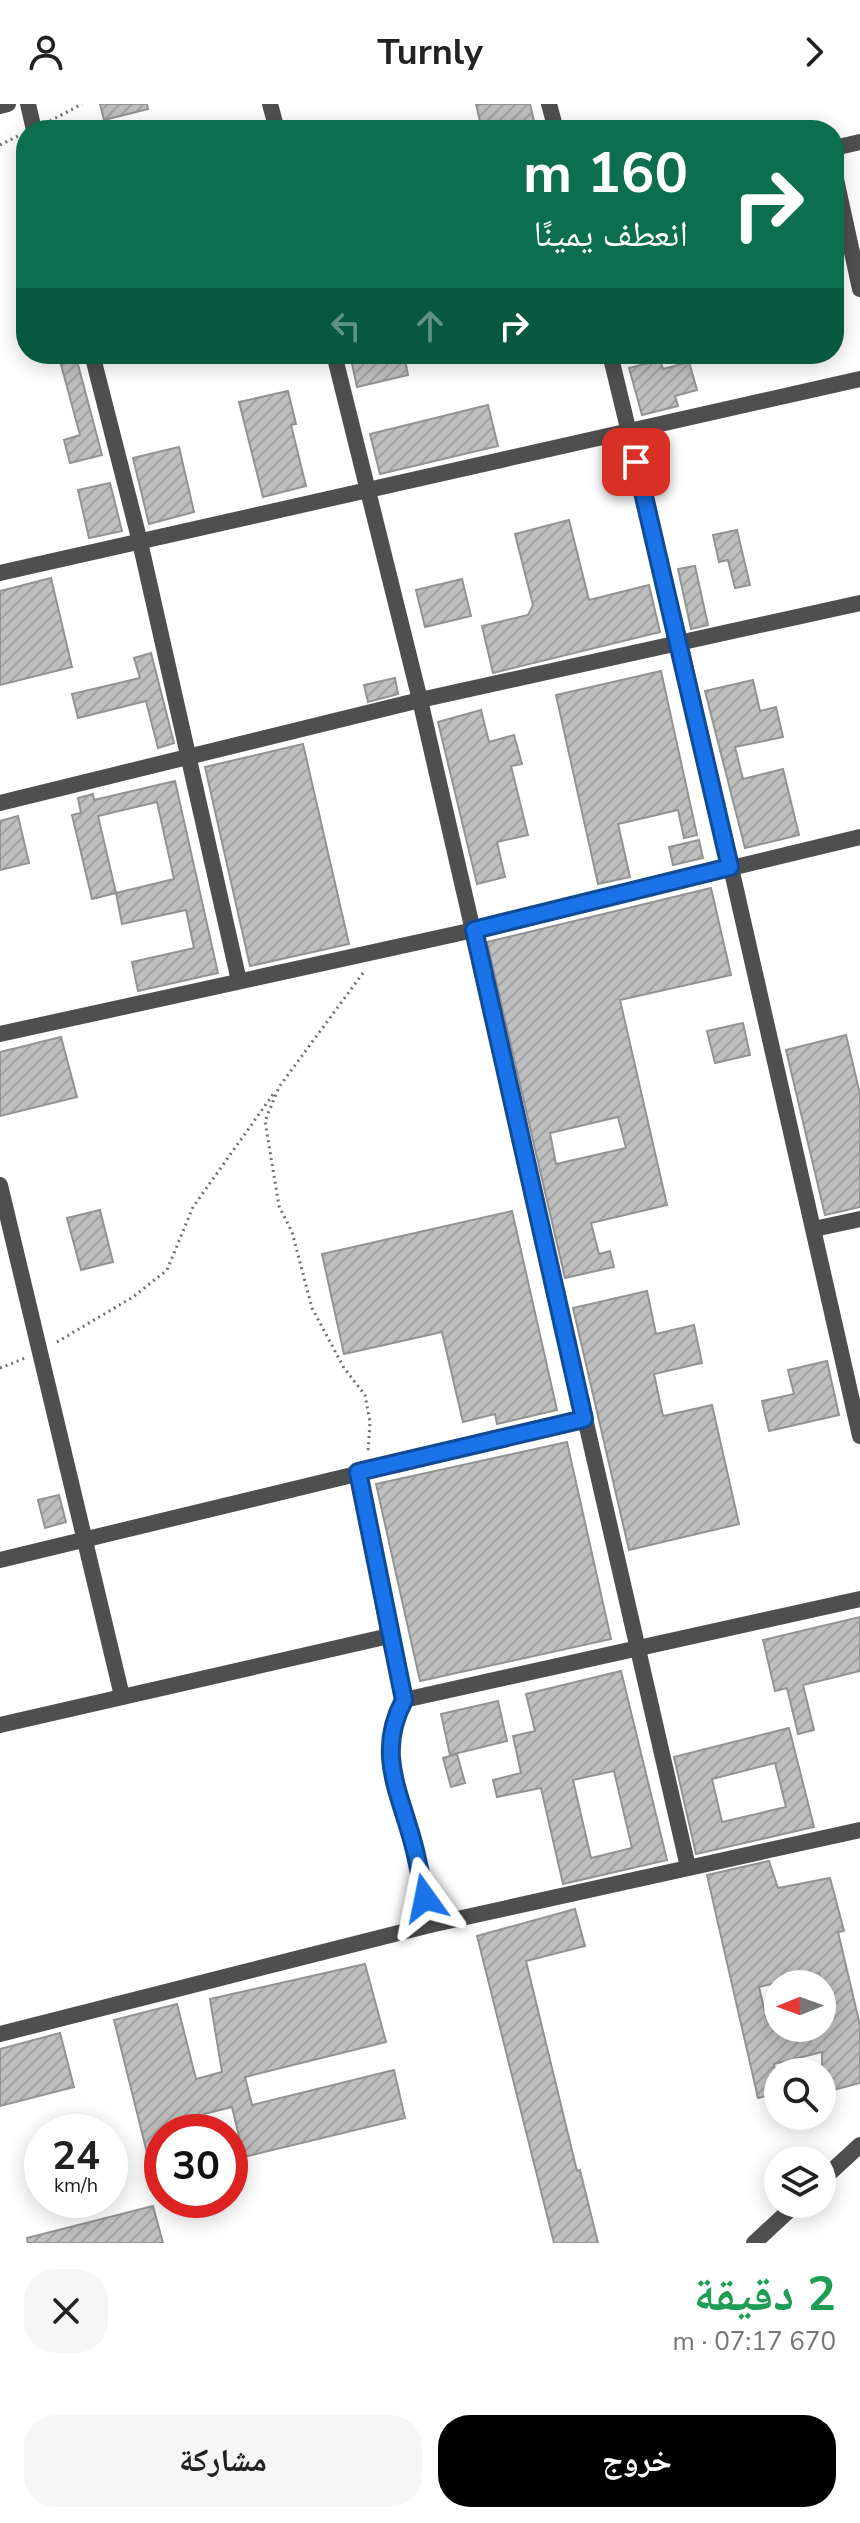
<!DOCTYPE html>
<html lang="ar">
<meta charset="utf-8">
<style>
:root{--surface:#fff;--page:#f6f6f6;--text:#222;--muted:#767676;--accent:#000}
body{margin:0;font-family:"Nunito Sans","Noto Naskh Arabic",sans-serif;background:var(--page);color:var(--text);direction:rtl;height:100vh;display:flex;flex-direction:column;font-size:30px;white-space:nowrap}
*{box-sizing:border-box;margin:0}
p{font-size:26px;color:var(--muted)}
.icon{flex:none;width:44px;height:44px;fill:none;stroke:currentColor;stroke-width:2;stroke-linecap:round;stroke-linejoin:round}
.map{position:relative;height:2139px;overflow:hidden;direction:ltr}
.side{display:flex;flex-direction:column;background:var(--surface);flex:1}
.side>*{flex:none}
.top-card{position:absolute;left:16px;top:16px;width:828px;height:244px;border-radius:32px;box-shadow:0 4px 20px #0003;direction:rtl;background:#0b6e4f;color:#fff;overflow:hidden}
.needle{width:52px;rotate:269deg}
.buttons{position:absolute;left:764px;top:1866px;display:grid;gap:16px}
.buttons a{display:grid;place-items:center;width:72px;height:72px;border-radius:50%;background:var(--surface);box-shadow:0 4px 20px #0003;font-size:40px}
.speed{position:absolute;left:24px;top:2010px;display:flex;gap:16px;font-size:40px;font-weight:700;text-align:center}
.speed>*{display:grid;place-content:center;width:104px;height:104px;border-radius:50%;background:var(--surface);box-shadow:0 4px 20px #0003;line-height:1}
.speed small{font-size:20px;font-weight:400}
.speed .limit{border:12px solid #d22;background:#fff;color:#111}
.pin{position:absolute;display:grid;place-items:center;width:68px;height:68px;color:#fff;margin:-34px;border-radius:16px;box-shadow:0 4px 12px #0006}
.me{position:absolute;width:88px;margin:-44px;rotate:348deg;stroke-linejoin:round;filter:drop-shadow(0 0 6px #0008)}
.turn{display:flex;align-items:center;gap:28px;height:168px;padding:0 24px;font-size:36px}
.turn .icon{width:104px;height:104px;stroke-width:2.5}
.turn b{display:block;font-size:56px;line-height:68px}
.lanes{display:flex;align-items:center;height:76px;padding:0 24px;background:#0003;justify-content:center;gap:40px;direction:ltr}
.lanes .off{opacity:.35}
.round{display:grid;place-items:center;flex:none;width:84px;height:84px;border-radius:32px;background:var(--page)}
.summary{display:flex;align-items:center;justify-content:space-between;height:136px;padding:0 24px}
h1{font-size:48px;font-weight:700;line-height:60px;color:#1e9e55}
.action{display:flex;gap:16px;margin-top:auto;padding:16px 24px}
.action a{flex:1;height:92px;border-radius:32px;background:var(--accent);color:#fff;font-size:32px;font-weight:700;line-height:92px;text-align:center}
.action a+a{background:var(--page);color:var(--text)}
header{display:flex;justify-content:space-between;align-items:center;height:104px;padding:0 24px;background:var(--surface);font-size:36px;font-weight:700}
.map>svg:first-child{display:block}
</style>
<header><svg class="icon" aria-label="forward" viewBox="0 0 24 24"><path d="M9 5l7 7-7 7"/></svg>Turnly<svg class="icon" aria-label="person" viewBox="0 0 24 24"><circle cx="12" cy="8" r="4"/><path d="M4 21q1-7 8-7t8 7"/></svg></header>
<div class="map">
<svg width="860" height="2139" viewBox="0 0 860 2139">
<defs>
<pattern id="building-hatch" width="6" height="6" patternUnits="userSpaceOnUse" patternTransform="scale(2)"><rect width="6" height="6" fill="#bfbfbf"/><path d="M-1 1l2-2M0 6l6-6M5 7l2-2" fill="none" stroke="#a2a2a2"/></pattern>
</defs>
<rect width="100%" height="100%" fill="#fff"/>
<g fill="url(#building-hatch)" stroke="#939393" stroke-width="2" fill-rule="evenodd">
<path d="M100,0H147L148,5L104,16Z"/>
<path d="M476,0H530L535,21L513,26H482Z"/>
<path d="M350,250H404L408,271L357,283Z"/>
<path d="M76,253L102,351L70,359L64,336L80,331L60,257Z"/>
<path d="M660,256L663,265L689,258L697,286L675,292L678,302L642,311L629,264Z"/>
<path d="M288,287L296,320L291,321L306,382L263,393L239,298Z"/>
<path d="M488,301L498,342L380,370L370,330Z"/>
<path d="M179,343L194,408L149,420L133,354Z"/>
<path d="M110,379L122,427L89,434L78,386Z"/>
<path d="M569,416L589,496L649,481L660,528L493,569L482,522L528,511L533,501L515,430Z"/>
<path d="M737,426L750,481L735,484L728,456L719,458L713,431Z"/>
<path d="M695,462L708,521L691,525L678,465Z"/>
<path d="M51,474L72,563L0,581V487Z"/>
<path d="M462,475L471,512L425,523L416,486Z"/>
<path d="M151,549L174,639L158,644L146,597L78,614L72,590L140,574L134,554Z"/>
<path d="M661,567L697,731L684,734L678,706L618,720L630,773L598,780L556,591Z"/>
<path d="M395,574L398,590L368,598L364,581Z"/>
<path d="M753,576L760,607L776,603L783,633L735,643L743,675L783,665L799,731L745,744L705,587Z"/>
<path d="M481,606L489,638L514,631L522,660L511,662L528,731L497,738L505,773L477,780L438,618Z"/>
<path d="M303,640L349,840L250,862L205,663Z"/>
<path d="M175,677L218,869L138,887L132,858L194,844L186,806L122,820L116,789L92,795L72,711L81,709L78,694L93,690L94,696ZM157,698L174,775L116,789L98,712Z"/>
<path d="M18,712L29,759L0,766V717Z"/>
<path d="M699,736L703,754L673,761L669,743Z"/>
<path d="M711,784L731,871L620,896L667,1101L591,1119L599,1150L610,1147L614,1163L565,1174L487,838ZM618,1013L626,1044L556,1060L550,1029Z"/>
<path d="M743,919L750,951L715,959L707,927Z"/>
<path d="M846,931L860,990V1103L825,1111L786,946Z"/>
<path d="M61,933L77,993L0,1012V948Z"/>
<path d="M100,1106L113,1158L81,1166L67,1114Z"/>
<path d="M512,1107L557,1306L497,1320L495,1310L463,1318L442,1228L344,1250L322,1150Z"/>
<path d="M647,1187L656,1230L694,1221L702,1259L654,1270L663,1312L712,1301L739,1420L629,1446L573,1204Z"/>
<path d="M827,1257L839,1311L769,1327L762,1297L794,1290L788,1266Z"/>
<path d="M567,1338L611,1535L420,1577L376,1380Z"/>
<path d="M59,1391L66,1418L45,1424L38,1396Z"/>
<path d="M860,1513V1567L803,1581L814,1626L798,1630L787,1584L775,1587L763,1536Z"/>
<path d="M621,1567L667,1756L563,1780L541,1684L497,1693L493,1676L521,1669L513,1632L535,1627L526,1590ZM614,1667L632,1744L591,1754L573,1676Z"/>
<path d="M498,1597L507,1637L450,1651L441,1610Z"/>
<path d="M789,1624L814,1723L696,1750L674,1653ZM775,1659L786,1703L722,1718L712,1675Z"/>
<path d="M457,1650L465,1679L451,1683L443,1654Z"/>
<path d="M769,1757L778,1784L830,1774L844,1827L838,1828L860,1921V1979L822,1989V1948L774,1960L778,1989L758,1994L707,1771ZM819,1869L827,1903L822,1904V1924H778V1915L767,1917L759,1883Z"/>
<path d="M575,1805L585,1842L526,1857L577,2067L580,2066L598,2139H554L477,1832Z"/>
<path d="M365,1860L386,1938L245,1973L252,2001L394,1966L405,2014L244,2053L232,2003L204,2010L209,2028H162V2088L157,2089L114,1916L177,1900L196,1975L222,1968L210,1895Z"/>
<path d="M60,1929L74,1983L0,2002V1945Z"/>
<path d="M153,2102L163,2139H28L27,2134Z"/>
</g>
<g fill="none" stroke-linecap="round" stroke-linejoin="round">
<g stroke="#717171" stroke-width="3" stroke-dasharray="2 4" stroke-linecap="butt">
<path d="M50,17L82,0"/>
<path d="M0,41L18,32"/>
<path d="M363,869L279,983L265,1017L279,1102L292,1128L312,1204L344,1264L365,1291L370,1318L368,1348"/>
<path d="M57,1238L133,1193L167,1166L193,1103L274,989"/>
<path d="M0,1264L25,1254"/>
</g>
<g stroke="#4f4f4f" stroke-width="16">
<path d="M28,0L34,26"/>
<path d="M270,0L277,26"/>
<path d="M549,0L556,26"/>
<path d="M0,2L8,0"/>
<path d="M834,44L860,38"/>
<path d="M834,66L860,185"/>
<path d="M92,250L140,438L239,877"/>
<path d="M334,250L420,596L688,1763"/>
<path d="M610,250L680,539L860,1332"/>
<path d="M0,469L860,275"/>
<path d="M0,699L420,596L860,499"/>
<path d="M0,930L474,826L860,733"/>
<path d="M0,1081L122,1592"/>
<path d="M814,1125L860,1115"/>
<path d="M0,1456L584,1315"/>
<path d="M389,1532L404,1596C375,1650 400,1687 414,1740C421,1767 425,1794 430,1821"/>
<path d="M404,1596L860,1495"/>
<path d="M0,1621L389,1532L358,1368"/>
<path d="M0,1930L430,1821L860,1726"/>
</g>
<g stroke="#4f4f4f" stroke-width="16">
<path d="M822,2076L860,2041"/>
<path d="M754,2139L796,2100"/>
</g>
</g>
<g fill="none" stroke-linecap="round" stroke-linejoin="round">
<g stroke="#114b97" stroke-width="20">
<path id="route" d="M425,1794C421,1776 418,1757 413,1739C399,1686 376,1649 404,1596L358,1368L584,1315L474,826L730,763L636,358"/>
</g>
<use href="#route" stroke="#1a73e8" stroke-width="14"/>
</g>
</svg>
<div class="buttons">
<a><svg class="needle" viewBox="-14 -14 28 28"><path d="M0-13l5 13h-10z" fill="#e53935"/><path d="M0 13l5-13h-10z" fill="#767676"/></svg></a>
<a><svg class="icon" aria-label="search" viewBox="0 0 24 24"><circle cx="10" cy="10" r="6"/><path d="M15 15l6 6"/></svg></a>
<a><svg class="icon" aria-label="layers" viewBox="0 0 24 24"><path d="M12 4l9 5-9 5-9-5zM3 14l9 5 9-5"/></svg></a>
</div>
<div class="speed"><div>24<small>km/h</small></div><div class="limit">30</div></div>
<div class="pin" style="left:636px;top:358px;background:#d93025"><svg class="icon" aria-label="arrive" viewBox="0 0 24 24"><path d="M6 21V4h12l-3 4 3 4H6"/></svg></div>
<svg class="me" style="left:425px;top:1794px" viewBox="-20 -20 40 40"><path d="M0-17L14 15 0 8-14 15z" fill="#1a73e8" stroke="#fff" stroke-width="4"/></svg>
<div class="top-card">
<div class="turn"><svg class="icon" aria-label="right" viewBox="0 0 24 24"><path d="M7 20v-9h11M14 6l5 5-5 5"/></svg><div><b>160 m</b>انعطف يمينًا</div></div>
<div class="lanes"><svg class="icon off" aria-label="left" viewBox="0 0 24 24"><path d="M17 20v-9H6M10 6l-5 5 5 5"/></svg><svg class="icon off" aria-label="ahead" viewBox="0 0 24 24"><path d="M12 20V5M6 11l6-6 6 6"/></svg><svg class="icon" aria-label="right" viewBox="0 0 24 24"><path d="M7 20v-9h11M14 6l5 5-5 5"/></svg></div>
</div>
</div>
<section class="side">
<div class="summary"><div><h1>2 دقيقة</h1><p>670 m · 07:17</p></div><a class="round"><svg class="icon" aria-label="close" viewBox="0 0 24 24"><path d="M6 6l12 12M18 6L6 18"/></svg></a></div>
<div class="action"><a>خروج</a><a>مشاركة</a></div>
</section>
